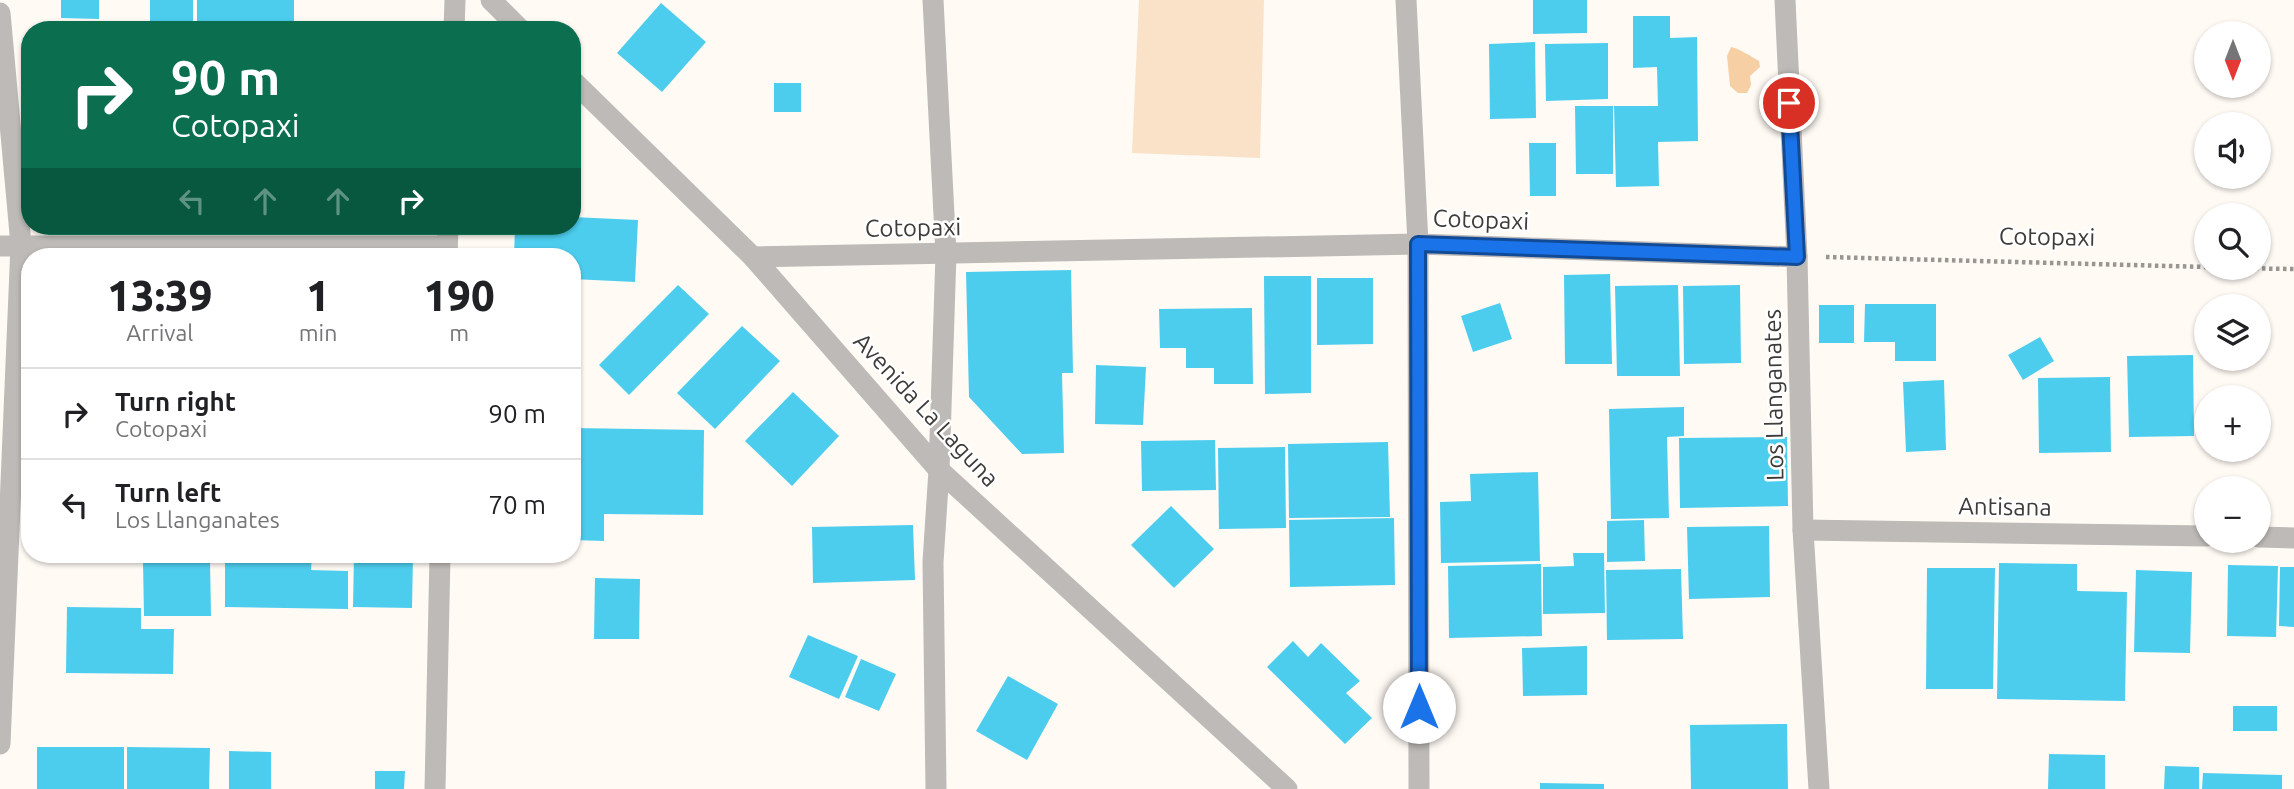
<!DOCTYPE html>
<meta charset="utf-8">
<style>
:root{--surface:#fff;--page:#f6f6f6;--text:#202124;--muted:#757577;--line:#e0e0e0}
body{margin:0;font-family:Ubuntu,sans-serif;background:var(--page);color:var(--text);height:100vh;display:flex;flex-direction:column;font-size:26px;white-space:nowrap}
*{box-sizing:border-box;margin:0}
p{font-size:23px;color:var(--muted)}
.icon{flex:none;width:38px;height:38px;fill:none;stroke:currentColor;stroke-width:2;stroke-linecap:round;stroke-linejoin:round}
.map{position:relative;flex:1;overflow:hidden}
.side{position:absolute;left:21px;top:248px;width:560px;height:315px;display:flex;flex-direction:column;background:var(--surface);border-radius:28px;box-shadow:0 2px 5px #0004}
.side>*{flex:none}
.hud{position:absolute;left:21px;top:21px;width:560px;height:214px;border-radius:28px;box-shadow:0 2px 5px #0004;background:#0b6e4f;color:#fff;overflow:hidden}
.needle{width:46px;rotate:180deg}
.controls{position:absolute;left:2194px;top:21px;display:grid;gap:14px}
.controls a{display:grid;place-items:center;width:77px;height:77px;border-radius:50%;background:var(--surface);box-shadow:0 2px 5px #0004;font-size:35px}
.pin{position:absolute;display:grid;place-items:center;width:60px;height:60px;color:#fff;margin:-30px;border:4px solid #fff;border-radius:50%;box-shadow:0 2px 7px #0007}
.me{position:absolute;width:77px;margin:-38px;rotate:0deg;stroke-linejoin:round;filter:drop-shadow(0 0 5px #0008)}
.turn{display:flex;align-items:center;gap:24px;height:147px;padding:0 35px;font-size:32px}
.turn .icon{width:91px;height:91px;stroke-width:2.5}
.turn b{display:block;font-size:49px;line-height:60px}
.lanes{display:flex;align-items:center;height:66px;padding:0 35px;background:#0003;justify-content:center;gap:35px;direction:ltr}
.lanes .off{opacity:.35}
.eta{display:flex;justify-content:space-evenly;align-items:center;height:119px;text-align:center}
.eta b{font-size:42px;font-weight:800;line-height:49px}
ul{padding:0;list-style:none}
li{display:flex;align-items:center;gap:21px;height:91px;padding:0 35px;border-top:2px solid var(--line)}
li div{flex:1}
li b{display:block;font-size:26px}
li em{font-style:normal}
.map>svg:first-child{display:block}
</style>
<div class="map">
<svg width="2294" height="789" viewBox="0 0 2294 789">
<rect width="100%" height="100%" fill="#fffaf4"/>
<path fill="#fae2c9" d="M1139,0H1264L1260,158L1132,153Z"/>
<path fill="#f6cfa4" d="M1731,47C1738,48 1752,57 1759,61L1760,67L1750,76L1751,85L1747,93H1738L1730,86L1727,56Z"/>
<g fill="#4dcdee">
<path d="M61,0H99V19L61,18Z"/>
<path d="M150,0H193V24L150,25Z"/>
<rect x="197" y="0" width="97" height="30"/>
<path d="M1533,0H1587V33L1533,34Z"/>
<path d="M661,3L706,42L662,92L617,53Z"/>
<path d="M1633,16H1670V38L1697,37L1698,141L1658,142L1659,186L1616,187L1614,106H1658L1657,67L1633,68Z"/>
<path d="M1535,42L1536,118L1490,119L1489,44Z"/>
<path d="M1608,43V99L1546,101L1545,44Z"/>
<rect x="774" y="83" width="27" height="29"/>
<path d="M1575,106H1613V174H1576Z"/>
<path d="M1529,143H1556V196H1530Z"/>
<path d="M572,217L638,220L635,282L572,279V257H514L515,226H572Z"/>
<path d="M1071,270L1073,373H1062L1064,453L1022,454L969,397L966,272Z"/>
<path d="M1610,274L1612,364H1565L1564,275Z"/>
<path d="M1264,276H1311V393L1265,394Z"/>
<path d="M1317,278H1373V344L1317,345Z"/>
<path d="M678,285L709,314L629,395L599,365Z"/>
<path d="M1678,285L1680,376H1617L1615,286Z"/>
<path d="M1740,285L1741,363L1684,364L1683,286Z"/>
<path d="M1500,303L1512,339L1473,352L1461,316Z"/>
<path d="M1865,304H1936V361H1895V342H1864Z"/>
<rect x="1819" y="305" width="35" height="38"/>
<path d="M1252,308L1253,384H1214V368H1186V348H1160L1159,309Z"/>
<path d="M572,318H579L580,367H572Z"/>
<path d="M742,326L780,361L715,429L677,393Z"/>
<path d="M2040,337L2054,361L2023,380L2008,355Z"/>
<path d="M2193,355L2194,436L2129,437L2127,356Z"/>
<path d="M1096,365L1146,367L1143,425L1095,424Z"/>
<path d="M2110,377L2111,452L2039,453L2038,378Z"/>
<path d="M1944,380L1946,450L1906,452L1903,382Z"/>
<path d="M793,392L839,436L792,486L745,441Z"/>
<path d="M1684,407V436L1667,437L1669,518L1611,519L1609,409Z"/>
<path d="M572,428L704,430L703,515L604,514V541L572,540Z"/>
<path d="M1787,437L1788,506L1680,508L1679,438Z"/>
<path d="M1215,440L1216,490L1142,491L1141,441Z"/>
<path d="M1388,442L1390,517L1289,518L1288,444Z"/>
<path d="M1285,447L1286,528L1219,529L1218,448Z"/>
<path d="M1538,472L1540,561L1441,563L1440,502L1471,501L1470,474Z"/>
<path d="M1171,506L1214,549L1174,588L1131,545Z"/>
<path d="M1394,518L1395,585L1290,587L1289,520Z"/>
<path d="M1644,520L1645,561L1607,562V521Z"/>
<path d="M913,525L915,580L813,583L812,527Z"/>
<path d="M1769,526L1770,597L1689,599L1687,527Z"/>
<path d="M1573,553H1604L1605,613L1543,614V567L1574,566Z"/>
<path d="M225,555H312L311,570L348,571V609L225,607Z"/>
<path d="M354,555H413L412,608L353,607Z"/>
<path d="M210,561L211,616H144L143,562Z"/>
<path d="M1999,563L2077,564V591L2127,592L2125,701L1997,699Z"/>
<path d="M1541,564L1542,636L1449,638L1448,566Z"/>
<path d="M2228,565L2278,566L2276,637L2227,636Z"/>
<path d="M2280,567H2294V627L2279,626Z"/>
<path d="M1927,568H1995L1993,689H1926Z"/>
<path d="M1681,569L1683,639L1607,640L1606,570Z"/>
<path d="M2136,570L2192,572L2190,653L2134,652Z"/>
<path d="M595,578L640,579L639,639H594Z"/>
<path d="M67,607L141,608V629H174L173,674L66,673Z"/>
<path d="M808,635L858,656L839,699L789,677Z"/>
<path d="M1293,641L1308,657L1321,643L1360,681L1346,693L1372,718L1345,744L1267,667Z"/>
<path d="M1587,646V695L1523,696L1522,648Z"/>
<path d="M861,659L896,674L879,711L845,697Z"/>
<path d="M1008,676L1058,704L1027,760L976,731Z"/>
<rect x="2233" y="706" width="44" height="25"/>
<path d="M1787,724L1788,789H1691L1690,725Z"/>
<rect x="37" y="747" width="87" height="42"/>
<path d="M127,747L210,748L209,789H127Z"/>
<path d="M229,751L271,752V789H229Z"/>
<path d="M2049,754L2105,755V789H2048Z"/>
<path d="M2165,766L2199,767V789H2164Z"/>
<path d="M375,771H405L404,789H375Z"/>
<path d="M2203,773L2282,775V789H2202Z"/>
<path d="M1540,783L1604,784V789H1540Z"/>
</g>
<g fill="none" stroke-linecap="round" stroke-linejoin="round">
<g stroke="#999691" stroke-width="4.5" stroke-dasharray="3.5 3.5" stroke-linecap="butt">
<path d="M1826,257L2207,267"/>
<path d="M2227,268L2294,269"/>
</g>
<g stroke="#bdbab7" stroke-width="21">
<path d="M933,0L946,254L939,470L933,562L936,789"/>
<path d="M1406,0L1418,244L1419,789"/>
<path d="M1785,0L1797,257L1803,530L1819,789"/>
<path d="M0,13L21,245L0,744"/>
<path d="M454,30L455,0"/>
<path d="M0,246H447"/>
<path d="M447,257L448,226"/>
<path d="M753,257L1418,244L1797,257"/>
<path d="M1803,530L2207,536"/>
<path d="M2259,537L2294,538"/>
<path d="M435,789L440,555"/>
</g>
<g stroke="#bdbab7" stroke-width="21">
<path d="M491,0L521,30"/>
<path d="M572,80L753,257L939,470L1287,789"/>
</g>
</g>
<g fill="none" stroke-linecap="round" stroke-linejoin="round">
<g stroke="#114b97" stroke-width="18">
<path id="route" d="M1419,707L1418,244L1797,257L1789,103"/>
</g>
<use href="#route" stroke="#1a73e8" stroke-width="12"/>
</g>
<g text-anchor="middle" stroke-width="5" stroke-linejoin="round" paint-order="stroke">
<g font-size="24" fill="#3e3c39" stroke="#fff">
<text transform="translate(1481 220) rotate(2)" y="8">Cotopaxi</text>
<text transform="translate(913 228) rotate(-1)" y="8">Cotopaxi</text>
<text transform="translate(2047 237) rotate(1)" y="8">Cotopaxi</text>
<text transform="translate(1774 395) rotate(-91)" y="8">Los Llanganates</text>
<text transform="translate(926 410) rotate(47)" y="8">Avenida La Laguna</text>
<text transform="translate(2005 507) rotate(1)" y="8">Antisana</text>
</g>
</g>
</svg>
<div class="controls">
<a><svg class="needle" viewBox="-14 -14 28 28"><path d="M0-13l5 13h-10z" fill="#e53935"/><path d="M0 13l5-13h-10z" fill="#757577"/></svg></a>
<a><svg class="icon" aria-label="sound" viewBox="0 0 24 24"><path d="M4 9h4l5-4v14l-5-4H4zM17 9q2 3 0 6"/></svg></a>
<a><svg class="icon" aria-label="search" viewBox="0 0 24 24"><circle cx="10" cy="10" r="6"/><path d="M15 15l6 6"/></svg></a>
<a><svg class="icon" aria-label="layers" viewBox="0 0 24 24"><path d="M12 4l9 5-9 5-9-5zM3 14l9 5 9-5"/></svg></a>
<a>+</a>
<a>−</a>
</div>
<div class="pin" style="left:1789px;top:103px;background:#d93025"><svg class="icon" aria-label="arrive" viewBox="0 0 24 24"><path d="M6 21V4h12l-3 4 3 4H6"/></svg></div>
<svg class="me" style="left:1419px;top:707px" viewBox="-20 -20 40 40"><circle r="19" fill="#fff"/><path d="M0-13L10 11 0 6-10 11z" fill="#1a73e8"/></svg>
<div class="hud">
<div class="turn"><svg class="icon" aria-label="right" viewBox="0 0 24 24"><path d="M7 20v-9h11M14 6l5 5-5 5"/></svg><div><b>90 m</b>Cotopaxi</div></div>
<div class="lanes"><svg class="icon off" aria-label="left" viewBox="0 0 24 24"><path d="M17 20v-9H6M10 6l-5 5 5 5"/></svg><svg class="icon off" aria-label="ahead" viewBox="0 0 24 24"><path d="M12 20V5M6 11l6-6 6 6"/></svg><svg class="icon off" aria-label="ahead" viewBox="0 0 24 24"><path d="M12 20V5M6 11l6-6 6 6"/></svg><svg class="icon" aria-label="right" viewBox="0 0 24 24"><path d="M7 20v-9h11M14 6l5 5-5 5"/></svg></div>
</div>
<section class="side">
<div class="eta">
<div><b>13:39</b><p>Arrival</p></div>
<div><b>1</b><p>min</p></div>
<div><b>190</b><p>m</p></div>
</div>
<ul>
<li><svg class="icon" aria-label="right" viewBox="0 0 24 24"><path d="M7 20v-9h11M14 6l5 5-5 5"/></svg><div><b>Turn right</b><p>Cotopaxi</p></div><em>90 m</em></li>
<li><svg class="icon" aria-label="left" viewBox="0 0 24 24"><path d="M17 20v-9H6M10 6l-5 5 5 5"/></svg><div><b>Turn left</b><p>Los Llanganates</p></div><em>70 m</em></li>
</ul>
</section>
</div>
